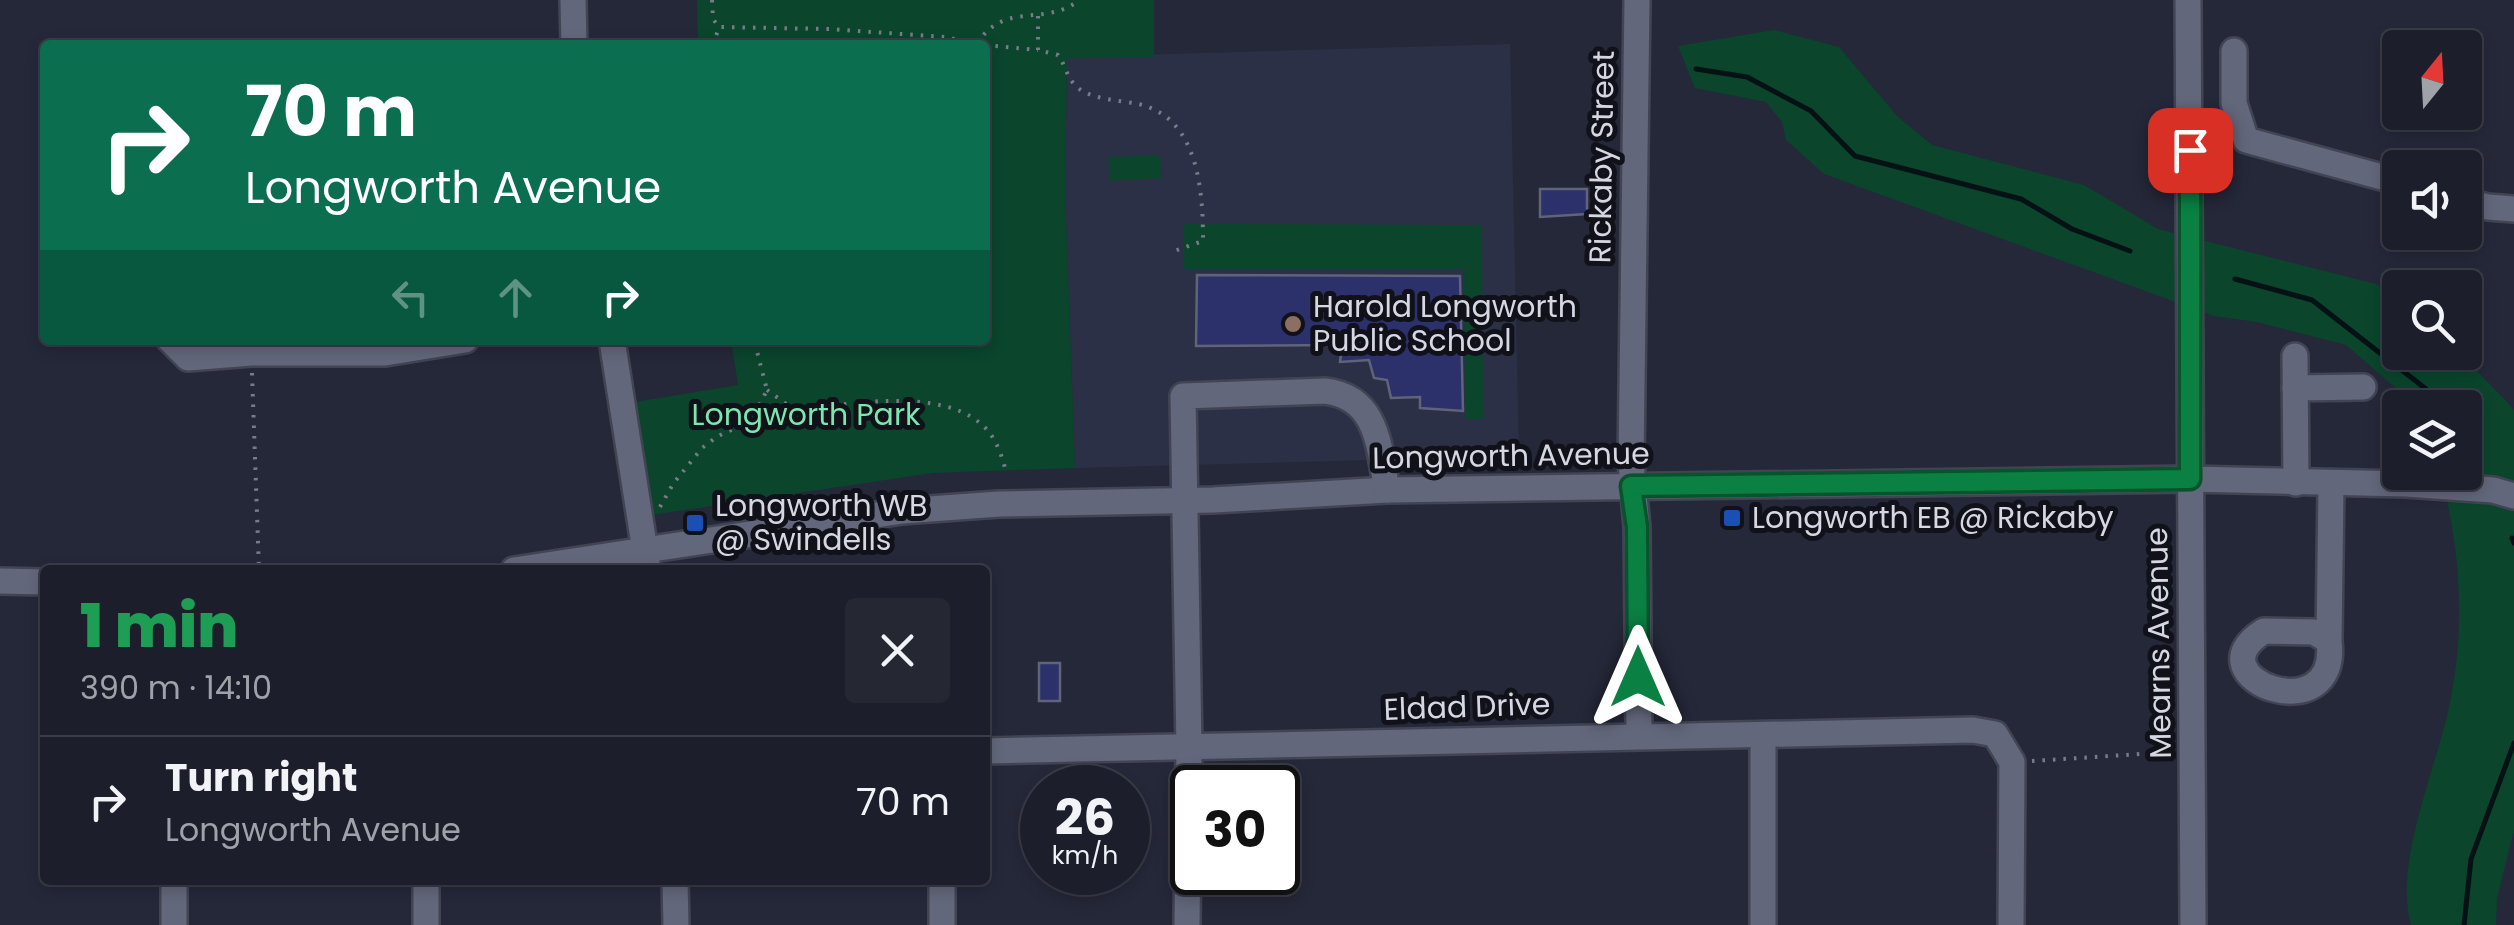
<!DOCTYPE html>
<meta charset="utf-8">
<style>
:root{--surface:#1c1e2b;--page:#252733;--text:#f1f3f6;--muted:#a0a2a9;--line:#3a3c47}
body{margin:0;font-family:Poppins,sans-serif;background:var(--page);color:var(--text);height:100vh;display:flex;flex-direction:column;font-size:38px;white-space:nowrap}
*{box-sizing:border-box;margin:0}
p{font-size:32px;color:var(--muted)}
.icon{flex:none;width:55px;height:55px;fill:none;stroke:currentColor;stroke-width:2;stroke-linecap:round;stroke-linejoin:round}
.map{position:relative;flex:1;overflow:hidden}
.sheet{position:absolute;left:40px;top:565px;width:950px;height:320px;display:flex;flex-direction:column;background:var(--surface);border-radius:10px;box-shadow:0 5px 15px #0003,0 0 0 2px var(--line)}
.sheet>*{flex:none}
.banner{position:absolute;left:40px;top:40px;width:950px;height:305px;border-radius:10px;box-shadow:0 5px 15px #0003,0 0 0 2px var(--line);background:#0b6e4f;color:#fff;overflow:hidden}
.needle{width:65px;rotate:18deg}
.fabs{position:absolute;left:2382px;top:30px;display:grid;gap:20px}
.fabs a{display:grid;place-items:center;width:100px;height:100px;border-radius:10px;background:var(--surface);box-shadow:0 5px 15px #0003,0 0 0 2px var(--line);font-size:50px}
.speed{position:absolute;left:1020px;top:765px;display:flex;gap:20px;font-size:50px;font-weight:700;text-align:center}
.speed>*{display:grid;place-content:center;width:130px;height:130px;border-radius:50%;background:var(--surface);box-shadow:0 5px 15px #0003,0 0 0 2px var(--line);line-height:1}
.speed small{font-size:25px;font-weight:400}
.speed .limit{border:5px solid #111;border-radius:15px;background:#fff;color:#111}
.pin{position:absolute;display:grid;place-items:center;width:85px;height:85px;color:#fff;margin:-42px;border-radius:20px;box-shadow:0 5px 15px #0006}
.me{position:absolute;width:110px;margin:-55px;rotate:0deg;stroke-linejoin:round;filter:drop-shadow(0 0 8px #0008)}
.turn{display:flex;align-items:center;gap:35px;height:210px;padding:0 40px;font-size:45px}
.turn .icon{width:130px;height:130px;stroke-width:2.5}
.turn b{display:block;font-size:70px;line-height:85px}
.lanes{display:flex;align-items:center;height:95px;padding:0 40px;background:#0003;justify-content:center;gap:50px;direction:ltr}
.lanes .off{opacity:.35}
.round{display:grid;place-items:center;flex:none;width:105px;height:105px;border-radius:10px;background:var(--page)}
.summary{display:flex;align-items:center;justify-content:space-between;height:170px;padding:0 40px}
h1{font-size:60px;font-weight:800;line-height:75px;color:#1e9e55}
ul{padding:0;list-style:none}
li{display:flex;align-items:center;gap:30px;height:130px;padding:0 40px;border-top:2px solid var(--line)}
li div{flex:1}
li b{display:block;font-size:38px}
li em{font-style:normal}
.map>svg:first-child{display:block}
</style>
<div class="map">
<svg width="2514" height="925" viewBox="0 0 2514 925">
<rect width="100%" height="100%" fill="#252839"/>
<path fill="#2c3047" d="M1510,44L1519,456L1075,468L1065,191L1067,57Z"/>
<g fill="#0a452c">
<path d="M697,0H1154V57L1067,58L1065,191L1075,468L932,473L652,515L635,402L738,385L731,340H985V45H698Z"/>
<path d="M1774,30L1839,47L1897,116L1932,145L2084,185L2158,229L2376,284L2400,297V352L2459,353L2511,406L2514,411V830L2497,898L2496,925H2411C2394,867 2433,775 2447,716C2466,637 2462,551 2440,473L2465,472V408L2418,407L2346,345L2257,322L2214,316L1824,174L1786,140L1782,122L1766,102L1695,88L1678,46Z"/>
<path d="M1160,155L1161,178L1110,181L1108,157Z"/>
<path d="M1184,224L1482,225L1483,419H1465L1464,269H1184Z"/>
</g>
<g fill="none" stroke-linecap="round" stroke-linejoin="round">
<g stroke="#051114" stroke-width="5">
<path d="M1696,69L1747,77L1811,111L1855,156L2021,199L2072,229L2130,251"/>
<path d="M2235,279L2312,300L2426,389L2440,408"/>
<path d="M2465,441L2467,444"/>
<path d="M2512,538L2514,543"/>
<path d="M2464,925L2471,859L2514,743"/>
</g>
</g>
<g fill="#2d316b" stroke="#606478" stroke-width="2.5">
<path d="M1540,189H1587V214L1540,217Z"/>
<path d="M1197,275L1460,276L1463,411L1420,408V397L1391,398L1387,380L1374,378L1369,360L1340,362L1342,345L1196,346Z"/>
<rect x="1039" y="663" width="21" height="38"/>
</g>
<g fill="none" stroke-linecap="round" stroke-linejoin="round">
<g stroke="#424453" stroke-width="30">
<g id="minor">
<path d="M573,0L574,45"/>
<path d="M1637,0L1631,463L1637,527L1639,735"/>
<path d="M2188,0L2193,925"/>
<path d="M2234,51V103L2246,140L2400,182"/>
<path d="M2465,201L2488,207L2514,209"/>
<path d="M170,340L188,358L251,353H385L465,340"/>
<path d="M612,340L648,570"/>
<path d="M2295,356L2296,483"/>
<path d="M2295,388L2363,387"/>
<path d="M514,570L902,511L999,504L1213,500L1387,490L2190,479L2406,484L2493,490L2514,496"/>
<path d="M0,581L45,582"/>
<path d="M2329,641C2341,734 2188,678 2264,631L2314,632L2329,641L2331,485"/>
<path d="M1763,735V925"/>
<path d="M985,751L1973,730L1995,734L2012,762L2011,925"/>
<path d="M675,880L676,925"/>
<path d="M174,925V880"/>
<path d="M426,925V880"/>
<path d="M942,925V880"/>
<path d="M1187,925L1189,748L1183,396L1325,391C1378,397 1379,447 1387,490"/>
</g>
</g>
<g stroke="#797b8a" stroke-width="4" stroke-dasharray="2.5 8" stroke-linecap="butt">
<path d="M712,0L713,19L719,27L829,29L945,37L985,45"/>
<path d="M1038,16V50L1058,55C1066,66 1067,79 1078,88C1094,100 1119,100 1138,104C1199,117 1203,192 1203,241L1174,251"/>
<path d="M977,43C1007,0 1042,28 1080,0"/>
<path d="M713,45L719,27"/>
<path d="M985,45L1038,50"/>
<path d="M252,373L259,570"/>
<path d="M767,390L796,411"/>
<path d="M751,421C808,409 933,381 981,424C995,435 1002,455 1006,472"/>
<path d="M660,507L673,484L702,448L718,436L751,421L767,390L754,340"/>
<path d="M2032,761L2172,752"/>
</g>
<use href="#minor" stroke="#63677b" stroke-width="25"/>
</g>
<g fill="none" stroke-linecap="round" stroke-linejoin="round">
<g stroke="#07532c" stroke-width="25">
<path id="route" d="M1638,677L1637,527L1631,486L2190,479V150"/>
</g>
<use href="#route" stroke="#0b8043" stroke-width="18"/>
</g>
<circle fill="#8d6e63" stroke="#101119" stroke-width="4" cx="1293" cy="324" r="10"/>
<g fill="#1a4fb4" stroke="#101119" stroke-width="4">
<rect x="1722" y="508" width="20" height="20" rx="5"/>
<rect x="685" y="513" width="20" height="20" rx="5"/>
</g>
<g text-anchor="middle" stroke-width="10" stroke-linejoin="round" paint-order="stroke">
<g font-size="30" fill="#d5d7e3" stroke="#101119">
<text transform="translate(1602 157) rotate(-89)" y="10">Rickaby Street</text>
<text transform="translate(1511 456) rotate(-1)" y="10">Longworth Avenue</text>
<text transform="translate(2159 643) rotate(-91)" y="10">Mearns Avenue</text>
<text transform="translate(1467 707) rotate(-2)" y="10">Eldad Drive</text>
</g>
<g font-size="30" fill="#d5d7e3" stroke="#101119" text-anchor="start">
<text x="1313" y="317">Harold Longworth<tspan x="1313" dy="34">Public School</tspan></text>
<text x="715" y="516">Longworth WB<tspan x="715" dy="34">@ Swindells</tspan></text>
<text x="1752" y="528">Longworth EB @ Rickaby</text>
</g>
<g font-size="30" fill="#7ae7af" stroke="#101119">
<text x="806" y="425">Longworth Park</text>
</g>
</g>
</svg>
<div class="fabs">
<a><svg class="needle" viewBox="-14 -14 28 28"><path d="M0-13l5 13h-10z" fill="#e53935"/><path d="M0 13l5-13h-10z" fill="#a0a2a9"/></svg></a>
<a><svg class="icon" aria-label="sound" viewBox="0 0 24 24"><path d="M4 9h4l5-4v14l-5-4H4zM17 9q2 3 0 6"/></svg></a>
<a><svg class="icon" aria-label="search" viewBox="0 0 24 24"><circle cx="10" cy="10" r="6"/><path d="M15 15l6 6"/></svg></a>
<a><svg class="icon" aria-label="layers" viewBox="0 0 24 24"><path d="M12 4l9 5-9 5-9-5zM3 14l9 5 9-5"/></svg></a>
</div>
<div class="speed"><div>26<small>km/h</small></div><div class="limit">30</div></div>
<div class="pin" style="left:2190px;top:150px;background:#d93025"><svg class="icon" aria-label="arrive" viewBox="0 0 24 24"><path d="M6 21V4h12l-3 4 3 4H6"/></svg></div>
<svg class="me" style="left:1638px;top:677px" viewBox="-20 -20 40 40"><path d="M0-17L14 15 0 8-14 15z" fill="#0b8043" stroke="#fff" stroke-width="4"/></svg>
<div class="banner">
<div class="turn"><svg class="icon" aria-label="right" viewBox="0 0 24 24"><path d="M7 20v-9h11M14 6l5 5-5 5"/></svg><div><b>70 m</b>Longworth Avenue</div></div>
<div class="lanes"><svg class="icon off" aria-label="left" viewBox="0 0 24 24"><path d="M17 20v-9H6M10 6l-5 5 5 5"/></svg><svg class="icon off" aria-label="ahead" viewBox="0 0 24 24"><path d="M12 20V5M6 11l6-6 6 6"/></svg><svg class="icon" aria-label="right" viewBox="0 0 24 24"><path d="M7 20v-9h11M14 6l5 5-5 5"/></svg></div>
</div>
<section class="sheet">
<div class="summary"><div><h1>1 min</h1><p>390 m · 14:10</p></div><a class="round"><svg class="icon" aria-label="close" viewBox="0 0 24 24"><path d="M6 6l12 12M18 6L6 18"/></svg></a></div>
<ul>
<li><svg class="icon" aria-label="right" viewBox="0 0 24 24"><path d="M7 20v-9h11M14 6l5 5-5 5"/></svg><div><b>Turn right</b><p>Longworth Avenue</p></div><em>70 m</em></li>
</ul>
</section>
</div>
